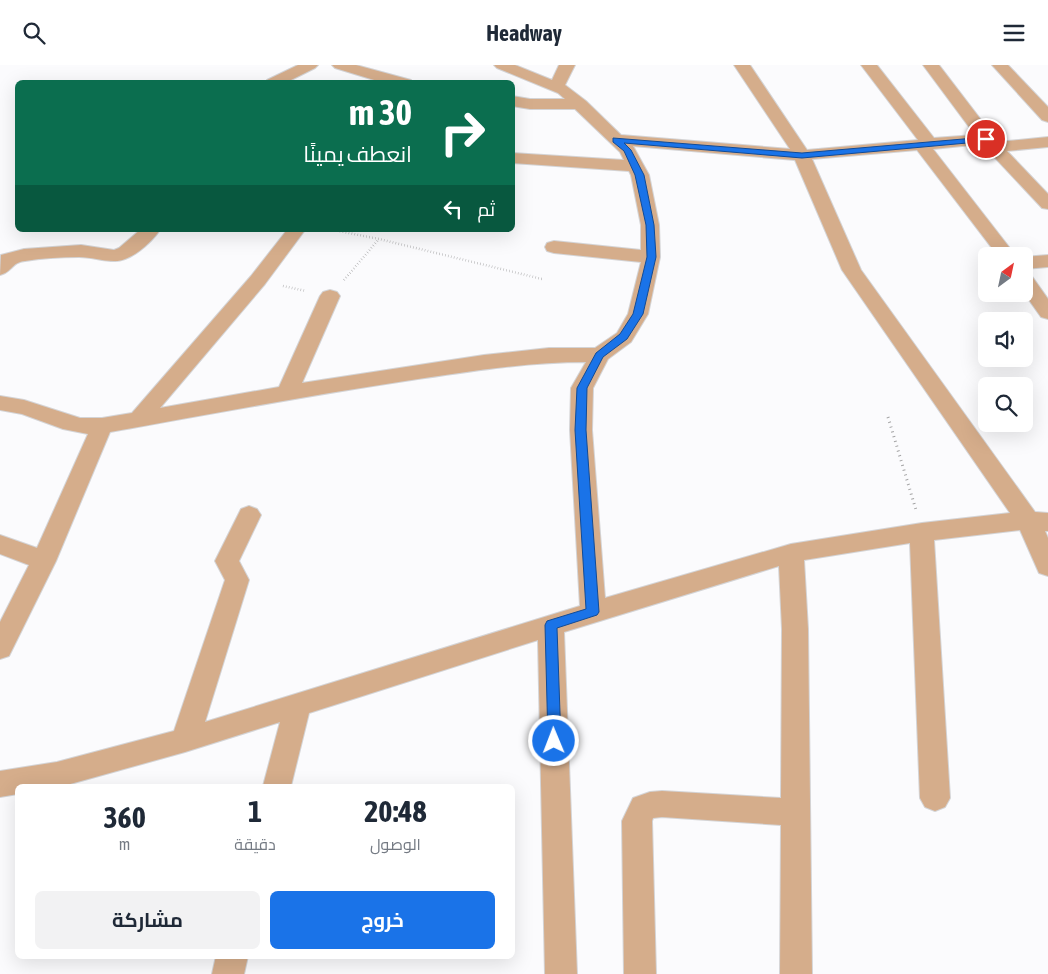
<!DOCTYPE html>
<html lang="ar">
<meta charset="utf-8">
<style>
:root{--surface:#fff;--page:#f2f2f3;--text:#1f2937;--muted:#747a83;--accent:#1a73e8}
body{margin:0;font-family:"Asap Condensed",Cairo,sans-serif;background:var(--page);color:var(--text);direction:rtl;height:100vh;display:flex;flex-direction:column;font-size:19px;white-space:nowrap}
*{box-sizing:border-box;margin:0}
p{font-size:16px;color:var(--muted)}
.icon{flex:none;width:28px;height:28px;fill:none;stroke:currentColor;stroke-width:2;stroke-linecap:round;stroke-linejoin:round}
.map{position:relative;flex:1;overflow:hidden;direction:ltr}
.drawer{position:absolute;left:15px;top:719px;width:500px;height:175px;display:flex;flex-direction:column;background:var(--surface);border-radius:8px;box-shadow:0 5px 20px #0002;direction:rtl}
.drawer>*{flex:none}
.top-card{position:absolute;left:15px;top:15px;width:500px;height:152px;border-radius:8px;box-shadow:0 5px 20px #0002;direction:rtl;background:#0b6e4f;color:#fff;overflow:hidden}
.needle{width:32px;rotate:33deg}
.fabs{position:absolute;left:978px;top:182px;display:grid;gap:10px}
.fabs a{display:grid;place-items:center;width:55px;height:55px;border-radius:8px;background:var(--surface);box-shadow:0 5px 20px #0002;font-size:25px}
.pin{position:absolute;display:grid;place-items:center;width:42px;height:42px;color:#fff;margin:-21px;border:2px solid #fff;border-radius:50%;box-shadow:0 1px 5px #0007}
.me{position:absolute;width:55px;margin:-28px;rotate:359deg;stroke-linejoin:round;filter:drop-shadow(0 0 4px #0008)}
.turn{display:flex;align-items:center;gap:18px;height:105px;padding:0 20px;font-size:22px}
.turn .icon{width:65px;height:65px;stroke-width:2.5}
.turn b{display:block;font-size:35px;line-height:42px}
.then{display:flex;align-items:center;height:48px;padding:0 20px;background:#0003;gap:10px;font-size:19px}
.eta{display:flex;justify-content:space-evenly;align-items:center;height:85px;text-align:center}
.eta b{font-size:30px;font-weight:700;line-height:35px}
.cta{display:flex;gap:10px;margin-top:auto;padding:10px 20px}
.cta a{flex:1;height:58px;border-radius:8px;background:var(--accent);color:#fff;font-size:20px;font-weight:700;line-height:58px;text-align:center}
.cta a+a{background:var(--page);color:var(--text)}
header{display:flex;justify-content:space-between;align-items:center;height:65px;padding:0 20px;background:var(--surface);font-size:22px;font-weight:700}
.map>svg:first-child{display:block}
</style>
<header><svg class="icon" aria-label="menu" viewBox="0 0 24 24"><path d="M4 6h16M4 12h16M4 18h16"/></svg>Headway<svg class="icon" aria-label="search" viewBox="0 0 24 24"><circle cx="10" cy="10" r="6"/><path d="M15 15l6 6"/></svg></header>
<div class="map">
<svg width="1048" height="909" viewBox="0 0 1048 909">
<rect width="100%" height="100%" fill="#fbfbfd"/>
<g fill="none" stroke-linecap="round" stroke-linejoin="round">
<g stroke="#d4d4d6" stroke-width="2">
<g id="street">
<path d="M298,0H318L315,3L285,18H265L267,15Z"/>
<path d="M332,0H356L411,15L413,18H384L335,3Z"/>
<path d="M494,0H515L552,15L559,0H575L565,20L586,36L621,70L790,84L734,0H750L807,85L918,75L861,0H877L934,73L975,70L923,0H939L998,77L1048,72V82L1007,86L1048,129V144L1042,143L982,79L933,84L1016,191H998L917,85L812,94L861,205L1035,447L1048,448V466H1045L1048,473V511L1039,508L1020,465L934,475L950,733L945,742L935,746L925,742L920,733L910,478L804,495L808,564L812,909H780L781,760L662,752L653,753L652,756L656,909H624L622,756L633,733L650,727L662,726L781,733L782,564L779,501L564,567L577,909H545L538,575L309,648L291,721H263L280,657L185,687L63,721H18V729L0,732V706L57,697L174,666L225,515L215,496L241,444L249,441L257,444L261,450L239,496L249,515L205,657L580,541L570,365L571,323L586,297C525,297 465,307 405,316C306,331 209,349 110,367L56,496L9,591L0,594V557L29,500L0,489V470L37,483L88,369L63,364L22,349L0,345V331L24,335L80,353H102L132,348L251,211L287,165H305L265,219L160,343L279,322L320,231L323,227L330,225L337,227L340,231L302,318L484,290L549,283H595L617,268L628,249L641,197L554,188L547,186L545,182L547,178L554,176L641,185V160L631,110L629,106L512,98V88L624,95L620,87L575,44H530L512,41V31L530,34H565L558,28L497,3ZM633,81L795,95L842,205L1010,448L922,458L791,479L605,533L592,365L593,323L608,294L631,277L648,249L660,192L659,160L649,110Z"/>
<path d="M992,0H1008L1048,42V57L1042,55Z"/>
<path d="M140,165H160C151,178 130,197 114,196C102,196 91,192 79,192C62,192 43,193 25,196C12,197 12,207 0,210L1,190L24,184L81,180L114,185L119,183Z"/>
<path d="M1048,190V202L1024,204V192Z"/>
<path d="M1024,208L1031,210L1048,234V254L1041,252L1024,228Z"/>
<path d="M216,891H248L244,909H212Z"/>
</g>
</g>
<g stroke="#a4a4a5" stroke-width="2.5" stroke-dasharray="0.5 2.5" stroke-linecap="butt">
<path d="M334,165L379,174L542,214"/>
<path d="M344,215L379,174"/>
<path d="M283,221L306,226"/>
</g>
<path stroke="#a4a4a5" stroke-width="3" stroke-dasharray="1 4" stroke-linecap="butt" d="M888,352L916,445"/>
<use href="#street" fill="#d5ad8b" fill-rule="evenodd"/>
</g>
<path fill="#1a73e8" stroke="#114b97" d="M986,72L989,73V76L802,93L624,78L631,85L644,110L654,160L656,192L643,249L627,274L603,292L587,323L586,365L599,547L597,550L557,563L561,676L559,680L554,682L550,680L548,676L545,560L547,556L586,544L575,365L577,323L596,288L620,269L633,249L647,192L646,160L635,110L624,86L613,77V73L802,88Z"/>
</svg>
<div class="fabs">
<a><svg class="needle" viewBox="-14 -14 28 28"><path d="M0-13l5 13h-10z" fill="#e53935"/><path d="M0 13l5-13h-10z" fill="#747a83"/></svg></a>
<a><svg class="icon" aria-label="sound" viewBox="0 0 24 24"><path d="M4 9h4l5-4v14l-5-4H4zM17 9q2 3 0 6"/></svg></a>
<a><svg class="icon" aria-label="search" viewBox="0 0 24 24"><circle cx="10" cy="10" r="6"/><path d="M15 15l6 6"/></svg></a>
</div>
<div class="pin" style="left:986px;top:74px;background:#d93025"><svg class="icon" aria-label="arrive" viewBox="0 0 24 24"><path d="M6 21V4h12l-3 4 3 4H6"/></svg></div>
<svg class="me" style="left:554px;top:676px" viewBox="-20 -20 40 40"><circle r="17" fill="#1a73e8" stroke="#fff" stroke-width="3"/><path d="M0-11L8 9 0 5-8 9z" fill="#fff"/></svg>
<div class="top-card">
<div class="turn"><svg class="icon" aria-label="right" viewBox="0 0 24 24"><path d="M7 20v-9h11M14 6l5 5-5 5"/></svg><div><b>30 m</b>انعطف يمينًا</div></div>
<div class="then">ثم<svg class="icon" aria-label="left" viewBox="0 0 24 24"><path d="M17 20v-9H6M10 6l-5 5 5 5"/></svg></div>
</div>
<section class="drawer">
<div class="eta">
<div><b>20:48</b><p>الوصول</p></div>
<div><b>1</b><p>دقيقة</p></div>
<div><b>360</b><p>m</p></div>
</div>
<div class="cta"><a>خروج</a><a>مشاركة</a></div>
</section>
</div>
